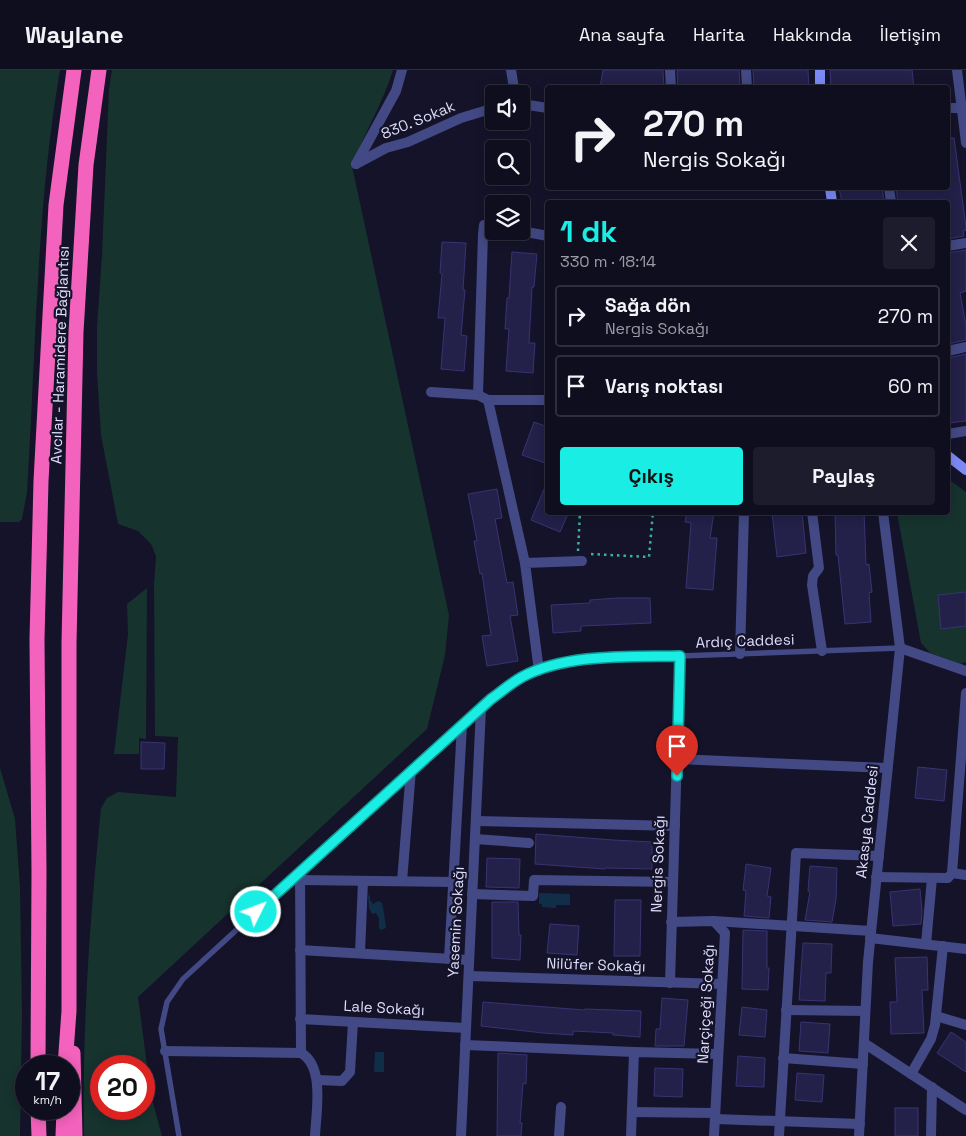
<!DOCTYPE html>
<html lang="tr">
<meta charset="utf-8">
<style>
:root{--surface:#0f0e1f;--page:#1d1c2c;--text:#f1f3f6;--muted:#9b9ca4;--line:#2f2e3d;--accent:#19ede4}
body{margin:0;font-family:"Space Grotesk",sans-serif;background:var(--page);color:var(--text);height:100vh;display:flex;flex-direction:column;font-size:19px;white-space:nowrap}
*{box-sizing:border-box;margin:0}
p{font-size:16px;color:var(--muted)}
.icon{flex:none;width:28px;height:28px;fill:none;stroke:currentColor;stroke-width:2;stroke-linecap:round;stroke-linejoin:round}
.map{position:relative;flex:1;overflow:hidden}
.drawer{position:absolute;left:545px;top:130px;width:405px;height:315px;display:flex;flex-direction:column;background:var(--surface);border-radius:5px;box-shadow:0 2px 12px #0003,0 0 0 1px var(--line)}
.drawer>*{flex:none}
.top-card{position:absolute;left:545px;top:15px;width:405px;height:105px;border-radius:5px;box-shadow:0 2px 12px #0003,0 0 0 1px var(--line);background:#0f0e1f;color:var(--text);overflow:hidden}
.tools{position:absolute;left:485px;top:15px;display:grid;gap:10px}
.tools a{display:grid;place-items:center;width:45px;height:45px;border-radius:5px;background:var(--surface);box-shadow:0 2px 12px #0003,0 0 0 1px var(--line);font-size:25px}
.speed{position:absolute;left:15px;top:985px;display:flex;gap:10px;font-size:25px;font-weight:700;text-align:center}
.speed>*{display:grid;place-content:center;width:65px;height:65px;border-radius:50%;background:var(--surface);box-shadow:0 2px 12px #0003,0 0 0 1px var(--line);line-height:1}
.speed small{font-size:12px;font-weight:400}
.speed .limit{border:8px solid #d22;background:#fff;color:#111}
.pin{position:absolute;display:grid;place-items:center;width:42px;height:42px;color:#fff;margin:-51px -21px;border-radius:50% 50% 50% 0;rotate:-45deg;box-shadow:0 0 5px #0007}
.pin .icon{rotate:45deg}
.me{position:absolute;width:55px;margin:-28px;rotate:48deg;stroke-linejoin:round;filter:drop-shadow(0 0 4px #0008)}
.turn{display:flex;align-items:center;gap:18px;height:105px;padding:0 15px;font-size:22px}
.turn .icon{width:65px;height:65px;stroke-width:2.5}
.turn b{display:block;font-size:35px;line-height:42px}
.round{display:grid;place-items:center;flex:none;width:52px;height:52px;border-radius:5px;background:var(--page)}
.overview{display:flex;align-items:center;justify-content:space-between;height:85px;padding:0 15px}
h1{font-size:30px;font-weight:800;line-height:38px;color:var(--accent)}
.primary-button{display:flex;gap:10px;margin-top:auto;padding:10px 15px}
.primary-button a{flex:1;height:58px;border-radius:5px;background:var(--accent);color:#111;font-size:20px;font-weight:800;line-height:58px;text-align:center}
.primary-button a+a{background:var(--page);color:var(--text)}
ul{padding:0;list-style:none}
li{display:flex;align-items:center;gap:15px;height:62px;margin:0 10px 8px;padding:0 5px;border:2px solid var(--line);border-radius:5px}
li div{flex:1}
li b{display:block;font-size:19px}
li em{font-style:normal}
header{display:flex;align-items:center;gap:30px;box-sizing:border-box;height:70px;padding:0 25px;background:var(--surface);border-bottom:1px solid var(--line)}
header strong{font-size:24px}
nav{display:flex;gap:28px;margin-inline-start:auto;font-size:18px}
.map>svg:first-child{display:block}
</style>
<header>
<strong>Waylane</strong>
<nav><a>Ana sayfa</a><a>Harita</a><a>Hakkında</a><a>İletişim</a></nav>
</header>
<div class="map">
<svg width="966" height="1066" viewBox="0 0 966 1066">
<rect width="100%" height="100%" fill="#141329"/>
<g fill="#16332e" fill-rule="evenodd">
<path d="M0,0H60C36,140 36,282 27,423L22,449L19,452H0Z"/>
<path d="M112,0H393C383,33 364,63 352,96L449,545L445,585L427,659L138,927L151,1025L162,1066H84C82,956 90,847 101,738L107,728L118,722L176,727L178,667L155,666L154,514L156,486L151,474L138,461L118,454L101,365L97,303V257L102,185L109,19ZM101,996H144V1039H101Z"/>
<path d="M948,409L966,422V592L960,594L930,583L921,573L897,443L948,442Z"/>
<path d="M147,518L146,669L139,668V684H114L128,564L127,534Z"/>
<path d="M0,698L15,749L20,817L22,945L20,1066H0Z"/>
</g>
<g fill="#112e49">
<path d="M539,823L570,824V835H556V838L542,837V834H539Z"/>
<path d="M368,825L370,826V830L373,834L378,831L382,833C384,842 385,850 386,858L381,860L379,858V848L376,843L372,844L369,838Z"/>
<path d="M375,982H384V1002H374Z"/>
</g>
<g fill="#232049" stroke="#383473">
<path d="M603,0H663L664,18H600Z"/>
<path d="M677,0H739L740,18H678Z"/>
<path d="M753,0H808L809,18H754Z"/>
<path d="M830,0H912L914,18H831Z"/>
<path d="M948,68H954L966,157V160L963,161L964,166L948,169V132H898L896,118H948Z"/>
<path d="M839,118H882L884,132H842Z"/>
<path d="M442,172L466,173L463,220H465L461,265L467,266L464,301L441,299L445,248H438L442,204L440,203Z"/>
<path d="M966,180V221L960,223L966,255V270L948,274V183Z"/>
<path d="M512,182L537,184L534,217H532L529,273H535L533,303L506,301L509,259H505L507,228H509Z"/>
<path d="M966,284V351L948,353V288Z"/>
<path d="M534,352L548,357V394L522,385Z"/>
<path d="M548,410V442H569L560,462L531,450Z"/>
<path d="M497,419L502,448L495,449L507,513L513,512L518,545L510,546L518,591L487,596L482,566L491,565L482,503L480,504L474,471H477L468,424Z"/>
<path d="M687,442H714L710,468H717L713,520L686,518L691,453L685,452Z"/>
<path d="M772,442H802L806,483L777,487Z"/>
<path d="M835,442H864L866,495L869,494L872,522L869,523L871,552L845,554L838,485H836Z"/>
<path d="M966,522V556L941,559L938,525Z"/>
<path d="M618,528H650L651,553L581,556V561L553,563L551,535L590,533V530Z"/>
<path d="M141,672L165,673L164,699H141Z"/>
<path d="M918,697L947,700L944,731L915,728Z"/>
<path d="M536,764L613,770L652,772V799L605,798V799L535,794Z"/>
<path d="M487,788L520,789L519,818L486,817Z"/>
<path d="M746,794L771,798L767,826L771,827L769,848L744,846L746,821L743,820Z"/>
<path d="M810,796L837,798L836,829L832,852L805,850L810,822L808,821Z"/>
<path d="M920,819L922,841L921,854L893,856L890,822Z"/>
<path d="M615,830H641L640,886H614Z"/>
<path d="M492,832H518L519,865H521L520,890L492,888Z"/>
<path d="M550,854L579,856L577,885L547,883Z"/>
<path d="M743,860L767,861V898H769L768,920L742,919Z"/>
<path d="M803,873L832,874L831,903H826L825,931L799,930Z"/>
<path d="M927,887L928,920H922L924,963L891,964L890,932H897L895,888Z"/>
<path d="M662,928L688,930L684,976H655L656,959H660Z"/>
<path d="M483,932L584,940L585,939L641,941L640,967L613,965V963L573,961V965L543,963L481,956Z"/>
<path d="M742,937L767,940L765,967L739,965Z"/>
<path d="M801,952L830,954L828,983L799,981Z"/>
<path d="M951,962L966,972V1002L937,983Z"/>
<path d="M498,983L527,985L526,1014L523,1013L520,1053H522L521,1066H497Z"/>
<path d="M738,986L765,988L764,1017L736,1016Z"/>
<path d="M655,998L683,999L682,1027L654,1026Z"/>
<path d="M797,1003L824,1005L822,1032L795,1030Z"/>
<rect x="895" y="1038" width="23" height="28"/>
</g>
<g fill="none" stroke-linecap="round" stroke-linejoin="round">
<g stroke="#3bb39b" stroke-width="2.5" stroke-dasharray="2.5 4" stroke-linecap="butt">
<path d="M578,481L580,442"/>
<path d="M591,484L649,487L653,442"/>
</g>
<path stroke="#424984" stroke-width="5.5" d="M179,1066L161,959L167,932L183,909L411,700L491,629L523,607L557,594L595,589L900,578"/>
<g stroke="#424984" stroke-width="10">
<path d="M511,0L515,24"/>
<path d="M670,0L671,18"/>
<path d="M746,0L747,18"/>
<path d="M957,0L966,73"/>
<path d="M521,34L548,38"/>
<path d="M948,38H961"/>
<path d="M356,94L386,78L408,72L461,48L494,38"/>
<path d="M356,94L396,21L402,0"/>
<path d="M889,118L891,132"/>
<path d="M521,161L548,166"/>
<path d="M948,176L966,173"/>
<path d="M948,281L966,277"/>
<path d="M431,322L478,325L488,330H548"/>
<path d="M478,325L483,164L484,155L494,156"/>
<path d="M488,330L525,493"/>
<path d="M948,364L966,361"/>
<path d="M812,442L819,498L813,506L812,515L822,581"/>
<path d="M900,578L966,601"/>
<path d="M740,584L744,442"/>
<path d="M539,601L525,493L582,491"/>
<path d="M677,689L887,698"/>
<path d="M476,751L675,756"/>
<path d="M475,769L529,773"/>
<path d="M300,802L301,983"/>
<path d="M952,803L966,805"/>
<path d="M876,807L948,808L952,803L966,623"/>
<path d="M300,810L454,812"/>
<path d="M402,811L411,700"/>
<path d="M472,824L533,826L534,810L673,812"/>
<path d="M714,851L871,861"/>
<path d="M671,852L714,851L725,863L714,1066"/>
<path d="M870,868L966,879"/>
<path d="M926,874L932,808"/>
<path d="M300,880L469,890"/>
<path d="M360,883L363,811"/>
<path d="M449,889L462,655"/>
<path d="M469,906L722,914"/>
<path d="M670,913L680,586"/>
<path d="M786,940L865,941"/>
<path d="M936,946L966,955"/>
<path d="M300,949L466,958"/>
<path d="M864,973L966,1040"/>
<path d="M465,975L634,982"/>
<path d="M165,981L301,983C325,996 316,1043 315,1066"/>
<path d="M783,988L863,994"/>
<path d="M911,1004L931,969L935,955L943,876"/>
<path d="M318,1010L342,1011L350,1002L353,952"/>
<path d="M632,1042L715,1043"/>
<path d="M715,1049L860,1054"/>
<path d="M461,1066L481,638"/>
<path d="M559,1066L561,1037"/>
<path d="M631,1066L634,982L718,984"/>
<path d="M779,1066L796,783L879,786"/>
<path d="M859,1066L868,892L900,578L883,442"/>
<path d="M931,1066L932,1017"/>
</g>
<g stroke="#7c8af5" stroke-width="10">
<path d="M820,0V18"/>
<path d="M830,118L832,132"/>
<path d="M948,386L966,400"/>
</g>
<g stroke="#f362bc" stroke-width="15">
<path d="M73,983L75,1066"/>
<path d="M38,996L39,802L37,569L41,411L56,135L74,0"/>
<path d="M65,996L69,941V573L76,262L86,95L99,0"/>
<path d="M38,1039L39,1066"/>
<path d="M63,1066L64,1039"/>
</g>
</g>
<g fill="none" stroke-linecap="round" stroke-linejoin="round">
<g stroke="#109a94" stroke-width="12">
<path id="route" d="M256,842L491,629C501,622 511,613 522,607C567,583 631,587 680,586L677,706"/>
</g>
<use href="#route" stroke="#19ede4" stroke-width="9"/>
</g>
<g text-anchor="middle" stroke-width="4.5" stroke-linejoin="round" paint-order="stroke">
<g font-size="15" fill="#dedefc" stroke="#141329">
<text transform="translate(418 50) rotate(-22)" y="5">830. Sokak</text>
<text transform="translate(60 285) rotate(-88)" y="5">Avcılar - Haramidere Bağlantısı</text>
<text transform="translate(745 571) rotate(-2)" y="5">Ardıç Caddesi</text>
<text transform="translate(867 752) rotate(-84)" y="5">Akasya Caddesi</text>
<text transform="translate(658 794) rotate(-88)" y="5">Nergis Sokağı</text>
<text transform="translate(456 852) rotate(-87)" y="5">Yasemin Sokağı</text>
<text transform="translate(596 895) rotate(2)" y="5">Nilüfer Sokağı</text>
<text transform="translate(706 934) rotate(-87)" y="5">Narçiçeği Sokağı</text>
<text transform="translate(384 938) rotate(3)" y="5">Lale Sokağı</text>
</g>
</g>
</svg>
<div class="tools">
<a><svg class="icon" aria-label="sound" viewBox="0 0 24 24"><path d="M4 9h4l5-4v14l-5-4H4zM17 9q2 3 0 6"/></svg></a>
<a><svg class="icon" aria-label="search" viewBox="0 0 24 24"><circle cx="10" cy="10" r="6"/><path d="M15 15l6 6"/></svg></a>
<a><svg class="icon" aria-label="layers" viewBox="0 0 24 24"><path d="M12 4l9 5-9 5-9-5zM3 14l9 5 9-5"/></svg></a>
</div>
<div class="speed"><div>17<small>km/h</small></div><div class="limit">20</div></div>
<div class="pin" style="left:677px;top:706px;background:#d93025"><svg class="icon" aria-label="arrive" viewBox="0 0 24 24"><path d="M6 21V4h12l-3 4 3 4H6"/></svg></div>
<svg class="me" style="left:256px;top:842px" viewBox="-20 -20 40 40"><circle r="17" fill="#19ede4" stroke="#fff" stroke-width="3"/><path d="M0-11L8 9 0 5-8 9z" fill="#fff"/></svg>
<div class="top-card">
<div class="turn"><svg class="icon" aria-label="right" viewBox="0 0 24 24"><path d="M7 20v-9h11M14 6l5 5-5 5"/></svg><div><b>270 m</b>Nergis Sokağı</div></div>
</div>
<section class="drawer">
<div class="overview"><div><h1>1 dk</h1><p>330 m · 18:14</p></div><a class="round"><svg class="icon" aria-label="close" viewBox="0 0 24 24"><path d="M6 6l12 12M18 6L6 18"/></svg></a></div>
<ul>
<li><svg class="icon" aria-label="right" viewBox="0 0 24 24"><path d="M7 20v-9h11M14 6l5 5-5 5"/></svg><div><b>Sağa dön</b><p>Nergis Sokağı</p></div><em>270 m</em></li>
<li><svg class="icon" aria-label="arrive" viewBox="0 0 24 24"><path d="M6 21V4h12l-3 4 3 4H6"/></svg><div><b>Varış noktası</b></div><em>60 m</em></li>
</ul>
<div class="primary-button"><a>Çıkış</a><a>Paylaş</a></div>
</section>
</div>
